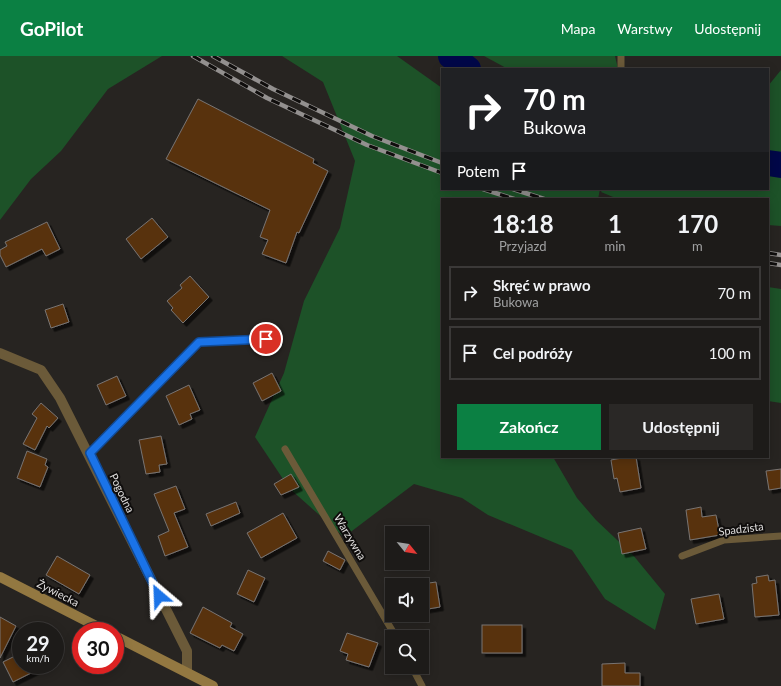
<!DOCTYPE html>
<html lang="pl">
<meta charset="utf-8">
<style>
:root{--surface:#1d1b19;--page:#2a2826;--text:#f1f3f6;--muted:#a0a1a2;--line:#3b3938;--accent:#0b8043}
body{margin:0;font-family:Lato,sans-serif;background:var(--page);color:var(--text);height:100vh;display:flex;flex-direction:column;font-size:15px;white-space:nowrap}
*{box-sizing:border-box;margin:0}
p{font-size:13px;color:var(--muted)}
.icon{flex:none;width:22px;height:22px;fill:none;stroke:currentColor;stroke-width:2;stroke-linecap:round;stroke-linejoin:round}
.map{position:relative;flex:1;overflow:hidden}
.sheet{position:absolute;left:441px;top:142px;width:328px;height:260px;display:flex;flex-direction:column;background:var(--surface);border-radius:0px;box-shadow:0 2px 10px #0003,0 0 0 1px var(--line)}
.sheet>*{flex:none}
.guide{position:absolute;left:441px;top:12px;width:328px;height:122px;border-radius:0px;box-shadow:0 2px 10px #0003,0 0 0 1px var(--line);background:#202124;color:#fff;overflow:hidden}
.needle{width:26px;rotate:120deg}
.fabs{position:absolute;left:385px;top:470px;display:grid;gap:8px}
.fabs a{display:grid;place-items:center;width:44px;height:44px;border-radius:0px;background:var(--surface);box-shadow:0 2px 10px #0003,0 0 0 1px var(--line);font-size:20px}
.speed{position:absolute;left:12px;top:566px;display:flex;gap:8px;font-size:20px;font-weight:700;text-align:center}
.speed>*{display:grid;place-content:center;width:52px;height:52px;border-radius:50%;background:var(--surface);box-shadow:0 2px 10px #0003,0 0 0 1px var(--line);line-height:1}
.speed small{font-size:10px;font-weight:400}
.speed .limit{border:6px solid #d22;background:#fff;color:#111}
.pin{position:absolute;display:grid;place-items:center;width:34px;height:34px;color:#fff;margin:-17px;border:2px solid #fff;border-radius:50%;box-shadow:0 1px 4px #0007}
.me{position:absolute;width:44px;margin:-22px;rotate:334deg;stroke-linejoin:round;filter:drop-shadow(0 0 3px #0008)}
.turn{display:flex;align-items:center;gap:14px;height:84px;padding:0 16px;font-size:18px}
.turn .icon{width:52px;height:52px;stroke-width:2.5}
.turn b{display:block;font-size:28px;line-height:34px}
.then{display:flex;align-items:center;height:38px;padding:0 16px;background:#0003;gap:8px;font-size:15px}
.eta{display:flex;justify-content:space-evenly;align-items:center;height:68px;text-align:center}
.eta b{font-size:24px;font-weight:700;line-height:28px}
.action{display:flex;gap:8px;margin-top:auto;padding:8px 16px}
.action a{flex:1;height:46px;border-radius:0px;background:var(--accent);color:#fff;font-size:16px;font-weight:700;line-height:46px;text-align:center}
.action a+a{background:var(--page);color:var(--text)}
ul{padding:0;list-style:none}
li{display:flex;align-items:center;gap:12px;height:54px;margin:0 8px 6px;padding:0 8px;border:2px solid var(--line);border-radius:0px}
li div{flex:1}
li b{display:block;font-size:15px}
li em{font-style:normal}
header{display:flex;align-items:center;gap:24px;box-sizing:border-box;height:56px;padding:0 20px;background:var(--accent);color:#fff}
header strong{font-size:19px}
nav{display:flex;gap:22px;margin-inline-start:auto;font-size:14px}
.map>svg:first-child{display:block}
</style>
<header>
<strong>GoPilot</strong>
<nav><a>Mapa</a><a>Warstwy</a><a>Udostępnij</a></nav>
</header>
<div class="map">
<svg width="781" height="630" viewBox="0 0 781 630">
<defs>
<filter id="shadow"><feDropShadow dx="3.5" dy="3.5" stdDeviation="0" flood-color="#0009"/></filter>
</defs>
<rect width="100%" height="100%" fill="#272421"/>
<g fill="#1d5228">
<path d="M0,0H162L108,33L61,95L31,123L0,164Z"/>
<path d="M282,0H397L442,32V133H600L598,143H442V401H553L577,442L596,464L633,499L665,538L655,574L605,543L572,494L488,459L462,442L414,428L344,481L289,432L255,381L284,317L304,245L340,172L355,105L323,26Z"/>
<path d="M484,0H615L618,13H508Z"/>
<path d="M781,14V170L768,169V143H618L601,136L603,133H768V30Z"/>
<path d="M768,231L781,233V347L768,345Z"/>
</g>
<g fill="none" stroke-linecap="round" stroke-linejoin="round">
<g stroke="#000748" stroke-width="26">
<path d="M451,0L468,13"/>
<path d="M768,107L781,109"/>
</g>
</g>
<g fill="#583311" stroke="#787472" filter="url(#shadow)">
<path d="M198,43L314,103L313,107L328,115L299,177L297,176L286,207L262,198L268,184L260,181L270,154L166,103Z"/>
<path d="M152,162L168,181L141,203L126,183Z"/>
<path d="M47,166L60,193L46,200L42,193L6,211L0,199V194L7,190L5,186Z"/>
<path d="M190,220L209,241L183,267L171,254L173,252L167,245L182,232L180,229Z"/>
<path d="M63,248L69,266L51,272L45,254Z"/>
<path d="M272,317L281,335L262,345L253,327Z"/>
<path d="M117,320L126,340L106,349L97,329Z"/>
<path d="M189,329L200,354L190,358L192,363L179,369L166,340Z"/>
<path d="M41,347L58,362L49,372L47,370L35,394L23,388L37,362L32,358Z"/>
<path d="M161,380L167,408L159,409L160,416L146,418L139,384Z"/>
<path d="M27,395L47,403L45,409L48,411L40,431L17,422Z"/>
<path d="M627,401H636L641,432L620,436L617,422L614,423L611,404Z"/>
<path d="M781,413V432L769,434L766,415Z"/>
<path d="M291,418L299,431L281,439L274,428Z"/>
<path d="M176,430L185,453L174,457L188,491L165,500L158,480L169,475L154,438Z"/>
<path d="M236,446L240,457L211,470L206,458Z"/>
<path d="M701,451L702,461L716,459L720,479L690,484L686,454Z"/>
<path d="M283,457L297,482L261,502L247,477Z"/>
<path d="M641,472L646,493L622,498L618,477Z"/>
<path d="M328,495L345,504L340,514L323,505Z"/>
<path d="M57,500L90,519L79,538L46,519Z"/>
<path d="M248,514L265,522L254,546L237,538Z"/>
<path d="M768,519L769,525L775,524L779,559L755,561L752,528L757,527L756,521Z"/>
<path d="M436,526L440,551L422,554V528Z"/>
<path d="M719,538L724,563L696,568L691,543Z"/>
<path d="M203,551L232,567L230,571L243,578L234,595L222,589L220,592L190,577Z"/>
<path d="M0,561L16,570L0,602Z"/>
<rect x="482" y="569" width="40" height="28"/>
<path d="M347,577L378,587L369,611L346,604L348,598L340,595Z"/>
<path d="M21,597V609H47L13,626L3,606Z"/>
<path d="M625,607V617H640V630H602V608Z"/>
</g>
<g fill="none" stroke-linecap="round" stroke-linejoin="round">
<g stroke="#6b5a39" stroke-width="7">
<path d="M621,0V13"/>
<path d="M285,393L396,581"/>
<path d="M90,397L199,286L266,283"/>
<path d="M682,500L724,484L781,480"/>
<path d="M412,611L422,630"/>
</g>
<path stroke="#6b5a39" stroke-width="10" d="M0,297L41,314L60,342L187,595V616"/>
<g stroke="#937841" stroke-width="10">
<path d="M0,521L106,575"/>
<path d="M115,580L213,630"/>
</g>
<g stroke="#93908f" stroke-width="4.5">
<g id="rail">
<path d="M193,0L267,42L367,89L442,117"/>
<path d="M213,0L273,33L372,80L442,107"/>
<path d="M483,133L514,143"/>
<path d="M513,133L544,143"/>
<path d="M768,197L781,199"/>
<path d="M768,207L781,209"/>
</g>
</g>
<use href="#rail" stroke="#0f0d0c" stroke-width="3" stroke-dasharray="9" stroke-linecap="butt"/>
</g>
<g fill="none" stroke-linecap="round" stroke-linejoin="round">
<g stroke="#114b97" stroke-width="10">
<path id="route" d="M159,540L90,397L199,286L266,283"/>
</g>
<use href="#route" stroke="#1a73e8" stroke-width="7"/>
</g>
<g text-anchor="middle" stroke-width="4" stroke-linejoin="round" paint-order="stroke">
<g font-size="11" fill="#e1dfde" stroke="#0f0d0c">
<text transform="translate(122 437) rotate(64)" y="4">Pogodna</text>
<text transform="translate(741 473) rotate(-7)" y="4">Spadzista</text>
<text transform="translate(350 481) rotate(59)" y="4">Warzywna</text>
<text transform="translate(58 537) rotate(27)" y="4">Żywiecka</text>
</g>
</g>
</svg>
<div class="fabs">
<a><svg class="needle" viewBox="-14 -14 28 28"><path d="M0-13l5 13h-10z" fill="#e53935"/><path d="M0 13l5-13h-10z" fill="#a0a1a2"/></svg></a>
<a><svg class="icon" aria-label="sound" viewBox="0 0 24 24"><path d="M4 9h4l5-4v14l-5-4H4zM17 9q2 3 0 6"/></svg></a>
<a><svg class="icon" aria-label="search" viewBox="0 0 24 24"><circle cx="10" cy="10" r="6"/><path d="M15 15l6 6"/></svg></a>
</div>
<div class="speed"><div>29<small>km/h</small></div><div class="limit">30</div></div>
<div class="pin" style="left:266px;top:283px;background:#d93025"><svg class="icon" aria-label="arrive" viewBox="0 0 24 24"><path d="M6 21V4h12l-3 4 3 4H6"/></svg></div>
<svg class="me" style="left:159px;top:540px" viewBox="-20 -20 40 40"><path d="M0-17L14 15 0 8-14 15z" fill="#1a73e8" stroke="#fff" stroke-width="4"/></svg>
<div class="guide">
<div class="turn"><svg class="icon" aria-label="right" viewBox="0 0 24 24"><path d="M7 20v-9h11M14 6l5 5-5 5"/></svg><div><b>70 m</b>Bukowa</div></div>
<div class="then">Potem<svg class="icon" aria-label="arrive" viewBox="0 0 24 24"><path d="M6 21V4h12l-3 4 3 4H6"/></svg></div>
</div>
<section class="sheet">
<div class="eta">
<div><b>18:18</b><p>Przyjazd</p></div>
<div><b>1</b><p>min</p></div>
<div><b>170</b><p>m</p></div>
</div>
<ul>
<li><svg class="icon" aria-label="right" viewBox="0 0 24 24"><path d="M7 20v-9h11M14 6l5 5-5 5"/></svg><div><b>Skręć w prawo</b><p>Bukowa</p></div><em>70 m</em></li>
<li><svg class="icon" aria-label="arrive" viewBox="0 0 24 24"><path d="M6 21V4h12l-3 4 3 4H6"/></svg><div><b>Cel podróży</b></div><em>100 m</em></li>
</ul>
<div class="action"><a>Zakończ</a><a>Udostępnij</a></div>
</section>
</div>
